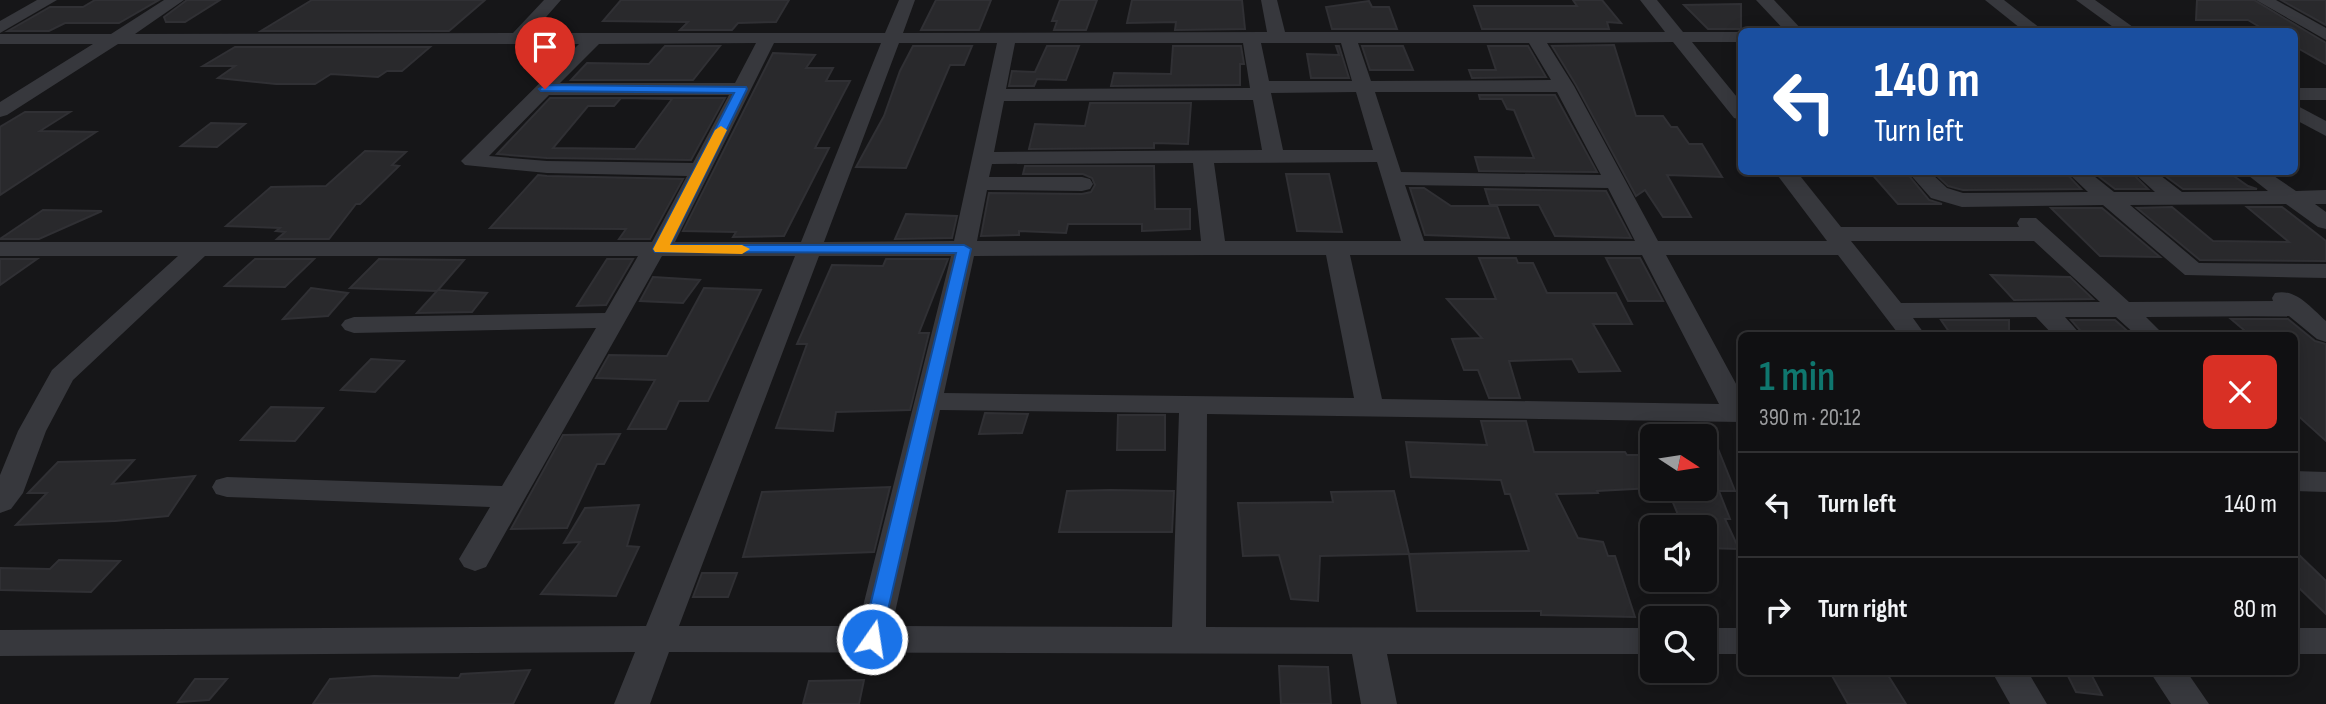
<!DOCTYPE html>
<meta charset="utf-8">
<style>
:root{--surface:#101012;--page:#1e1e20;--text:#f1f3f6;--muted:#9c9d9f;--line:#303032;--accent:#0f766e}
body{margin:0;font-family:"Sofia Sans Condensed",sans-serif;background:var(--page);color:var(--text);height:100vh;display:flex;flex-direction:column;font-size:26px;white-space:nowrap}
*{box-sizing:border-box;margin:0}
p{font-size:23px;color:var(--muted)}
.icon{flex:none;width:38px;height:38px;fill:none;stroke:currentColor;stroke-width:2;stroke-linecap:round;stroke-linejoin:round}
.map{position:relative;flex:1;overflow:hidden}
.sheet{position:absolute;left:1738px;top:332px;width:560px;height:343px;display:flex;flex-direction:column;background:var(--surface);border-radius:10px;box-shadow:0 4px 18px #0003,0 0 0 2px var(--line)}
.sheet>*{flex:none}
.top-card{position:absolute;left:1738px;top:28px;width:560px;height:147px;border-radius:10px;box-shadow:0 4px 18px #0003,0 0 0 2px var(--line);background:#1a4fa0;color:#fff;overflow:hidden}
.needle{width:46px;rotate:102deg}
.tools{position:absolute;left:1640px;top:424px;display:grid;gap:14px}
.tools a{display:grid;place-items:center;width:77px;height:77px;border-radius:10px;background:var(--surface);box-shadow:0 4px 18px #0003,0 0 0 2px var(--line);font-size:35px}
.pin{position:absolute;display:grid;place-items:center;width:60px;height:60px;color:#fff;margin:-72px -30px;border-radius:50% 50% 50% 0;rotate:-45deg;box-shadow:0 0 7px #0007}
.pin .icon{rotate:45deg}
.me{position:absolute;width:77px;margin:-38px;rotate:13deg;stroke-linejoin:round;filter:drop-shadow(0 0 5px #0008)}
.turn{display:flex;align-items:center;gap:24px;height:147px;padding:0 21px;font-size:32px}
.turn .icon{width:91px;height:91px;stroke-width:2.5}
.turn b{display:block;font-size:49px;line-height:60px}
.round{display:grid;place-items:center;flex:none;width:74px;height:74px;border-radius:10px;background:var(--page)}
.overview{display:flex;align-items:center;justify-content:space-between;height:119px;padding:0 21px}
h1{font-size:42px;font-weight:600;line-height:52px;color:var(--accent)}
ul{padding:0;list-style:none}
li{display:flex;align-items:center;gap:21px;height:105px;padding:0 21px;border-top:2px solid var(--line)}
li div{flex:1}
li b{display:block;font-size:26px}
li em{font-style:normal}
.map>svg:first-child{display:block}
</style>
<div class="map">
<svg width="2326" height="704" viewBox="0 0 2326 704">
<rect width="100%" height="100%" fill="#161618"/>
<g fill="#29292c" stroke="#303034" stroke-width="2" fill-rule="evenodd">
<path d="M95,0H159L119,23H65L49,31H8L50,7H83Z"/>
<path d="M187,0H220L185,22H166L164,17Z"/>
<path d="M312,0H485L449,31H261Z"/>
<path d="M621,0H789L776,22L738,23L732,30H680L688,22L603,21Z"/>
<path d="M936,0H991L979,30H921Z"/>
<path d="M1060,0H1097L1086,30H1054L1057,21H1052Z"/>
<path d="M1132,0H1242L1245,29L1175,30L1176,22L1127,23Z"/>
<path d="M1573,0H1602L1621,23L1607,22L1609,29H1482L1474,6H1577Z"/>
<path d="M2197,0H2254L2326,43V64L2294,46V32H2268L2248,20H2196Z"/>
<path d="M2281,0H2326V25Z"/>
<path d="M1369,1L1372,7H1389L1397,29H1332L1326,7Z"/>
<path d="M1741,4V29H1708L1684,5Z"/>
<path d="M1614,45L1636,116H1663L1671,127H1677L1689,144H1702L1722,177L1667,175L1691,217H1663L1645,190L1636,196L1576,85L1552,46Z"/>
<path d="M665,46H720L693,80H571L587,63L649,64Z"/>
<path d="M913,46H972L964,65H950L906,168L856,167L884,116L900,71Z"/>
<path d="M1047,46H1079L1066,80L1037,79L1034,86H1009L1012,71L1035,72Z"/>
<path d="M1173,46H1241L1244,64H1240V85L1111,86L1114,73L1171,74Z"/>
<path d="M1336,46H1339L1349,78H1311L1307,54L1339,55Z"/>
<path d="M1362,46H1403L1413,70H1370Z"/>
<path d="M1488,46H1528L1546,77L1472,78L1469,70H1496Z"/>
<path d="M235,47H430L402,71H387L378,77L331,74L315,84H276L218,78L235,66H203Z"/>
<path d="M773,53L815,55L806,68H833L826,81H850L815,148H829L784,236L733,237L736,232L683,231Z"/>
<path d="M1479,95H1555L1597,172L1479,171L1475,157L1534,158L1514,110L1507,109L1502,99H1480Z"/>
<path d="M550,98H725L691,160L547,158L497,154ZM621,98L672,99L635,149L553,148L588,106H614Z"/>
<path d="M1090,103H1191L1188,144L1154,143V148L1029,149L1035,124L1085,126Z"/>
<path d="M25,112H70L40,131L96,132L0,195V127Z"/>
<path d="M211,123L245,124L217,147L181,146Z"/>
<path d="M365,151L406,152L392,165L399,166L360,204H356L329,239H277L285,232L276,231L280,228L226,226L271,187L326,186Z"/>
<path d="M1025,166H1154L1155,209H1190V229L1142,231V224H1068L1066,233L1019,231V235L981,236L989,193L1082,194L1091,192L1095,185L1092,178L1083,174H1023Z"/>
<path d="M1870,172H1906L1929,200L1942,204H1898Z"/>
<path d="M1933,172H2065L2081,189L1963,190L1948,186Z"/>
<path d="M2093,172H2131L2148,189H2115Z"/>
<path d="M2160,172H2228L2248,186L2257,189H2183Z"/>
<path d="M1286,174H1329L1342,232L1297,231Z"/>
<path d="M538,175L547,176L683,179L650,239H619L626,229L490,228Z"/>
<path d="M1410,188H1424L1451,206H1497L1509,238L1425,235Z"/>
<path d="M1485,189L1606,191L1631,238L1555,236L1539,205H1490Z"/>
<path d="M2172,207L2213,241L2289,242L2247,207H2282L2326,241V261L2200,260L2137,208Z"/>
<path d="M2051,208H2102L2160,257L2100,256Z"/>
<path d="M43,210L102,211L39,239H0Z"/>
<path d="M906,214L957,216L952,238L895,239Z"/>
<path d="M1479,258H1516L1518,263H1533L1547,293H1616L1632,324H1593L1620,371L1579,372L1572,359L1509,361L1520,398H1489L1478,370H1464L1452,339L1482,338L1447,299H1496Z"/>
<path d="M1606,258H1640L1663,301H1628Z"/>
<path d="M0,259H37L0,285Z"/>
<path d="M255,259H314L285,287L225,286Z"/>
<path d="M379,259L464,260L438,290L487,293L472,312L417,313L437,291L350,288Z"/>
<path d="M607,259H633L606,305L577,306Z"/>
<path d="M886,259H948L919,333H929L910,410L836,412L833,431L776,428L807,344H797L832,265L883,266Z"/>
<path d="M1991,275L2070,277L2093,299L2014,300Z"/>
<path d="M653,277L700,280L683,303L640,301Z"/>
<path d="M311,288L348,293L328,316L283,319Z"/>
<path d="M704,288L761,290L708,401H679L666,429H628L655,380L596,378L609,355L667,356Z"/>
<path d="M2231,319H2288L2315,341L2326,344V441L2294,412V336H2251Z"/>
<path d="M1941,320H2009V336H1952Z"/>
<path d="M2071,320H2115L2133,336H2085Z"/>
<path d="M371,359L404,361L375,392L341,390Z"/>
<path d="M271,407L323,408L295,441L241,440Z"/>
<path d="M985,413L1028,414L1022,433L979,434Z"/>
<path d="M1118,415H1165V450H1117Z"/>
<path d="M1481,421H1526L1534,452H1625L1627,455H1652V488L1597,491L1598,493L1556,494L1578,538L1603,542L1608,556H1615L1635,617L1541,615V611H1417L1409,554L1529,551L1510,494H1505L1501,480L1411,477L1406,442L1487,445Z"/>
<path d="M1704,424H1708L1735,491H1719L1730,519H1725L1739,549L1704,548V527H1683L1667,488H1704Z"/>
<path d="M620,434L604,464H597L567,528L511,529L563,435Z"/>
<path d="M134,460L112,484L195,476L168,516L115,521L16,525L47,493H28L58,462Z"/>
<path d="M890,487L874,552L743,557L762,492Z"/>
<path d="M1110,490L1174,491L1172,532H1059L1067,491Z"/>
<path d="M1394,491L1409,554L1320,556L1318,601L1291,599L1279,555L1243,556L1238,503L1333,502L1331,492Z"/>
<path d="M639,505L627,546L639,547L616,596L541,594L580,542L564,543L585,508Z"/>
<path d="M2294,550L2326,581V614L2294,583Z"/>
<path d="M59,560L120,561L91,592L0,590V568L50,569Z"/>
<path d="M702,573H737L728,597H693Z"/>
<path d="M1279,666L1328,667L1331,704H1281Z"/>
<path d="M530,670L513,704H313L330,679L374,676L459,678L461,674Z"/>
<path d="M1886,672L1906,704H1848L1831,674Z"/>
<path d="M2066,672H2090L2102,695L2076,692Z"/>
<path d="M195,679H227L209,700L178,702Z"/>
<path d="M864,680L859,704H803L809,681Z"/>
</g>
<g fill="none" stroke-linecap="round" stroke-linejoin="round">
<g fill="#37383d" fill-rule="evenodd">
<path d="M37,0H57L0,33V21Z"/>
<path d="M164,0H184L135,34L513,33L544,0H561L532,33H885L899,0H915L903,33L1267,32L1261,0H1277L1285,32H1665L1640,0H1657L1683,32H1741V42H1692L1741,102V120L1734,118L1673,42L1547,43L1574,86L1658,241H1827L1775,172H1797L1841,227H2019L2017,223L2020,218H2036L2129,302L2273,301L2272,298L2275,293C2296,288 2311,308 2326,321V342L2317,339L2289,316L2146,317L2165,336H2137L2116,317H2065L2082,336H2054L2036,317L1913,318L1926,336H1900L1838,255H1666L1741,393V422L1207,414L1206,627L1652,628V654H1387L1397,704H1361L1352,654L669,652L650,704H614L635,652L0,656V630L646,626L795,256H662L486,567L475,571L464,567L459,559L490,507L227,497L216,494L212,487L216,480L227,477L502,486L596,328L354,333L345,330L341,325L345,320L354,317L605,313L638,256H205L73,380L46,431L23,493L11,509L0,513V475L18,431L52,370L178,256H0V242H652L687,176L547,173L465,165L461,161L465,157L579,44H118L7,115L0,117V102L93,44H0V34H111ZM756,43L735,83H560L599,44ZM774,43H881L801,242H675ZM899,43H997L954,241L824,242ZM1015,43H1243L1250,88L1006,89ZM1261,43H1341L1352,81H1269ZM1358,43H1529L1551,80L1371,81ZM1356,92L1373,150H1283L1271,93ZM1375,92H1557L1601,175L1401,172ZM549,95H729L693,163L547,161L489,156ZM1253,100L1262,150L994,152L1004,101ZM1377,162L1401,241H1225L1214,163ZM1193,163L1201,241H977L987,190L1082,191L1090,189L1093,184L1090,179L1082,177H989L992,164ZM1405,185L1608,188L1635,241H1424ZM1851,241H2034L2100,302L1901,303ZM1211,255H1326L1354,398L944,393L974,256ZM1350,255H1642L1719,404L1382,399ZM819,256H951L858,626H679ZM940,410L1179,413L1172,627L892,626Z"/>
<path d="M1756,0H1774L1804,32H1786Z"/>
<path d="M1985,0H2004L2045,32H2025Z"/>
<path d="M2076,0H2095L2140,32H2120Z"/>
<path d="M2256,0H2276L2326,28V40Z"/>
<rect x="2294" y="88" width="32" height="12"/>
<path d="M2294,104L2326,121V136L2294,119Z"/>
<path d="M1908,172H1930L1947,188L1963,193L2088,192L2067,172H2089L2114,192H2155L2133,172H2156L2182,192L2268,191L2244,172H2268L2296,191L2326,190V204H2315L2326,212V229L2318,227L2286,204L2130,205L2199,263L2326,264V278L2185,275L2103,205L1962,207L1931,198Z"/>
<path d="M2294,471L2326,472V492L2294,491Z"/>
<rect x="1704" y="628" width="37" height="26"/>
<rect x="2294" y="628" width="32" height="26"/>
<path d="M1992,672H2028L2047,704H2010Z"/>
<path d="M2150,672H2187L2209,704H2171Z"/>
</g>
</g>
<path fill="#1a73e8" stroke="#114b97" stroke-width="2" d="M545,85L746,87L747,89L670,245H964L971,249L880,645L872,647L865,645L862,639L956,253L655,252L653,249L734,93L541,91L539,89Z"/>
<path fill="#f59e0b" d="M721,126L727,130L670,245H742L750,249L742,254L655,252L653,249L715,130Z"/>
</svg>
<div class="tools">
<a><svg class="needle" viewBox="-14 -14 28 28"><path d="M0-13l5 13h-10z" fill="#e53935"/><path d="M0 13l5-13h-10z" fill="#9c9d9f"/></svg></a>
<a><svg class="icon" aria-label="sound" viewBox="0 0 24 24"><path d="M4 9h4l5-4v14l-5-4H4zM17 9q2 3 0 6"/></svg></a>
<a><svg class="icon" aria-label="search" viewBox="0 0 24 24"><circle cx="10" cy="10" r="6"/><path d="M15 15l6 6"/></svg></a>
</div>
<div class="pin" style="left:545px;top:89px;background:#d93025"><svg class="icon" aria-label="arrive" viewBox="0 0 24 24"><path d="M6 21V4h12l-3 4 3 4H6"/></svg></div>
<svg class="me" style="left:872px;top:639px" viewBox="-20 -20 40 40"><circle r="17" fill="#1a73e8" stroke="#fff" stroke-width="3"/><path d="M0-11L8 9 0 5-8 9z" fill="#fff"/></svg>
<div class="top-card">
<div class="turn"><svg class="icon" aria-label="left" viewBox="0 0 24 24"><path d="M17 20v-9H6M10 6l-5 5 5 5"/></svg><div><b>140 m</b>Turn left</div></div>
</div>
<section class="sheet">
<div class="overview"><div><h1>1 min</h1><p>390 m · 20:12</p></div><a class="round" style="background:#d93025;color:#fff"><svg class="icon" aria-label="close" viewBox="0 0 24 24"><path d="M6 6l12 12M18 6L6 18"/></svg></a></div>
<ul>
<li><svg class="icon" aria-label="left" viewBox="0 0 24 24"><path d="M17 20v-9H6M10 6l-5 5 5 5"/></svg><div><b>Turn left</b></div><em>140 m</em></li>
<li><svg class="icon" aria-label="right" viewBox="0 0 24 24"><path d="M7 20v-9h11M14 6l5 5-5 5"/></svg><div><b>Turn right</b></div><em>80 m</em></li>
</ul>
</section>
</div>
